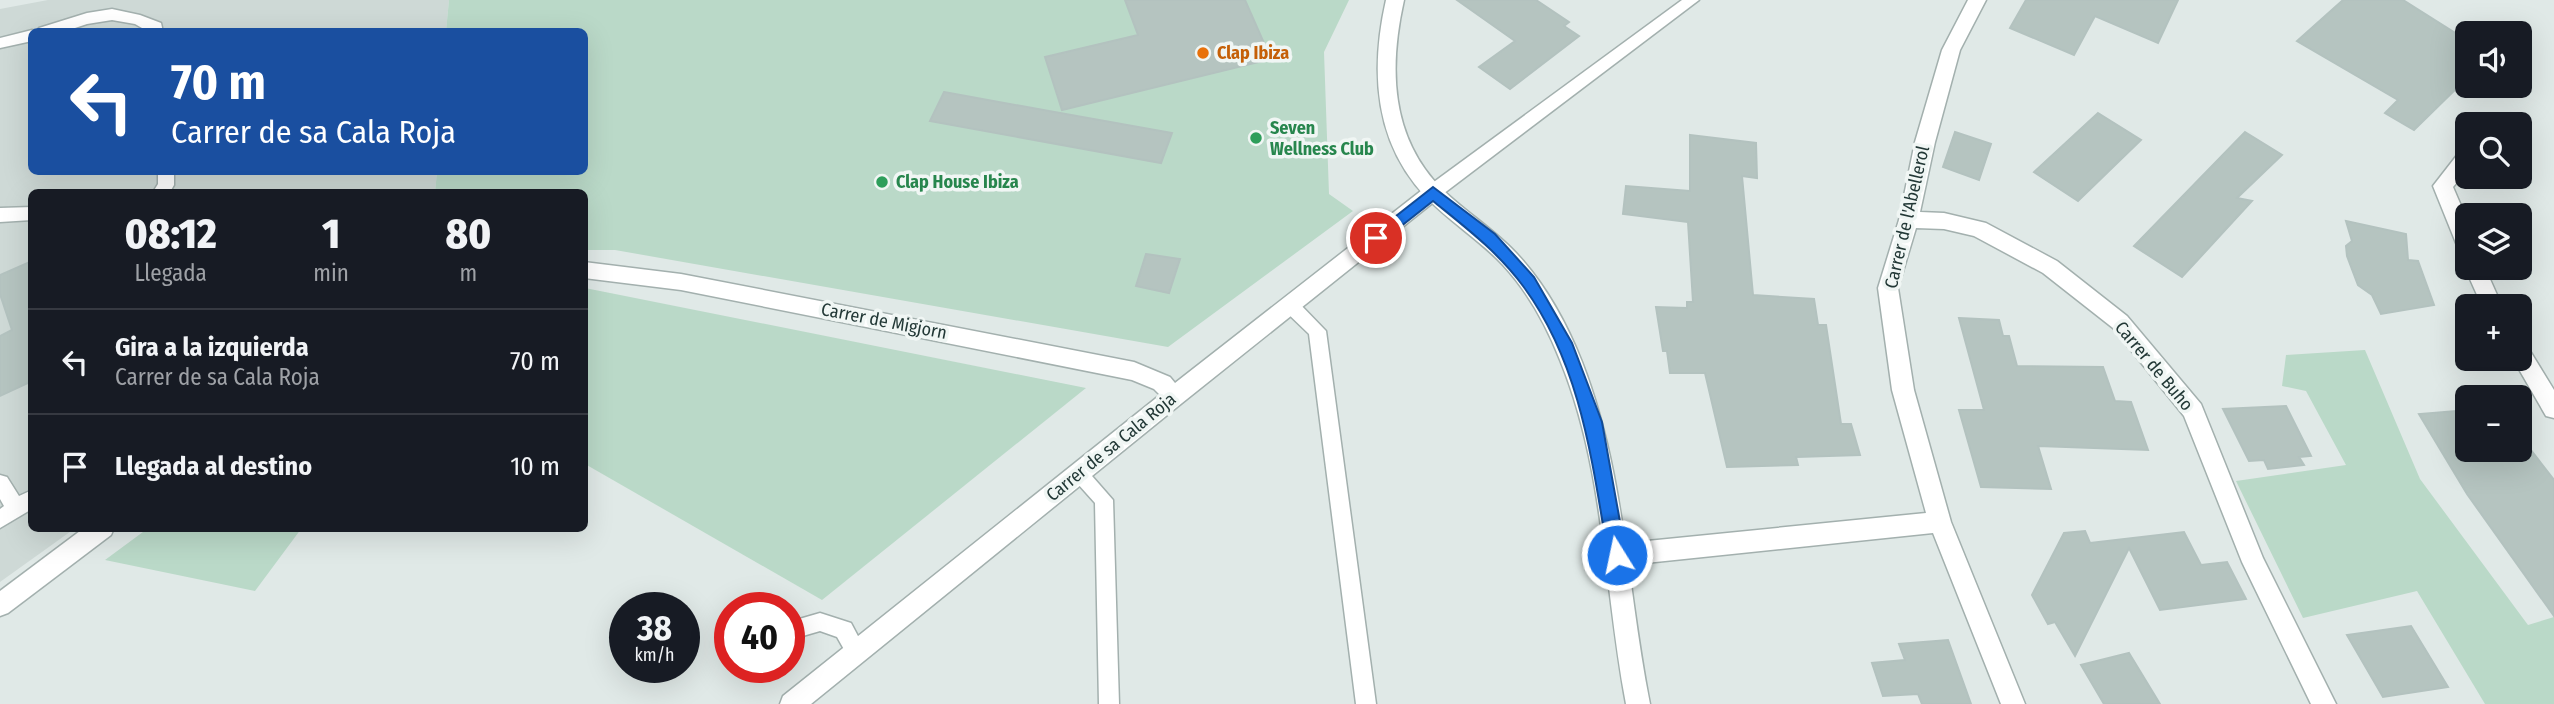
<!DOCTYPE html>
<html lang="es">
<meta charset="utf-8">
<style>
:root{--surface:#171b24;--page:#20242c;--text:#f1f3f6;--muted:#9ea1a6;--line:#363941}
body{margin:0;font-family:"Fira Sans Condensed",sans-serif;background:var(--page);color:var(--text);height:100vh;display:flex;flex-direction:column;font-size:26px;white-space:nowrap}
*{box-sizing:border-box;margin:0}
p{font-size:23px;color:var(--muted)}
.icon{flex:none;width:38px;height:38px;fill:none;stroke:currentColor;stroke-width:2;stroke-linecap:round;stroke-linejoin:round}
.map{position:relative;flex:1;overflow:hidden}
.panel{position:absolute;left:28px;top:189px;width:560px;height:343px;display:flex;flex-direction:column;background:var(--surface);border-radius:10px;box-shadow:0 7px 28px #0002}
.panel>*{flex:none}
.top-card{position:absolute;left:28px;top:28px;width:560px;height:147px;border-radius:10px;box-shadow:0 7px 28px #0002;background:#1a4fa0;color:#fff;overflow:hidden}
.fabs{position:absolute;left:2455px;top:21px;display:grid;gap:14px}
.fabs a{display:grid;place-items:center;width:77px;height:77px;border-radius:10px;background:var(--surface);box-shadow:0 7px 28px #0002;font-size:35px}
.speed{position:absolute;left:609px;top:592px;display:flex;gap:14px;font-size:35px;font-weight:700;text-align:center}
.speed>*{display:grid;place-content:center;width:91px;height:91px;border-radius:50%;background:var(--surface);box-shadow:0 7px 28px #0002;line-height:1}
.speed small{font-size:18px;font-weight:400}
.speed .limit{border:10px solid #d22;background:#fff;color:#111}
.pin{position:absolute;display:grid;place-items:center;width:60px;height:60px;color:#fff;margin:-30px;border:4px solid #fff;border-radius:50%;box-shadow:0 2px 7px #0007}
.me{position:absolute;width:77px;margin:-38px;rotate:350deg;stroke-linejoin:round;filter:drop-shadow(0 0 5px #0008)}
.turn{display:flex;align-items:center;gap:24px;height:147px;padding:0 28px;font-size:32px}
.turn .icon{width:91px;height:91px;stroke-width:2.5}
.turn b{display:block;font-size:49px;line-height:60px}
.eta{display:flex;justify-content:space-evenly;align-items:center;height:119px;text-align:center}
.eta b{font-size:42px;font-weight:800;line-height:49px}
ul{padding:0;list-style:none}
li{display:flex;align-items:center;gap:21px;height:105px;padding:0 28px;border-top:2px solid var(--line)}
li div{flex:1}
li b{display:block;font-size:26px}
li em{font-style:normal}
.map>svg:first-child{display:block}
</style>
<div class="map">
<svg width="2554" height="704" viewBox="0 0 2554 704">
<rect width="100%" height="100%" fill="#e0e9e7"/>
<path fill="#ced9d6" d="M48,0H449L446,31L32,32V172H437L435,192H32V528L74,529L0,582V9Z"/>
<g fill="#bad9c8">
<path d="M449,0H1349L1324,52L1329,194L1353,211L1168,347L615,250H585L584,192H435L437,172H584V32L446,31Z"/>
<path d="M585,288L1086,388L822,600L585,464Z"/>
<path d="M2365,350L2420,479L2528,625L2554,617V704H2485L2417,591L2303,618L2236,481L2346,465L2306,391L2282,386L2286,355Z"/>
<path d="M147,529V528L301,529L255,591L105,560Z"/>
</g>
<g fill="#b5c4c0" stroke="#b3c2bf" stroke-width="2">
<path d="M1125,0H1245L1271,59L1062,110L1045,57L1138,35Z"/>
<path d="M1457,0H1536L1569,22L1564,26L1579,36L1510,89L1479,67L1515,41Z"/>
<path d="M2026,0H2178L2158,43L2095,16L2074,55L2010,28Z"/>
<path d="M2343,0H2403L2468,41V77L2414,130L2385,113L2398,100L2297,41Z"/>
<path d="M944,92L1060,113L1172,133L1161,163L930,121Z"/>
<path d="M2098,113L2141,140L2078,201L2034,172Z"/>
<path d="M1955,132L1991,144L1979,180L1943,167Z"/>
<path d="M2245,132L2282,155L2237,198L2252,201L2182,277L2134,246Z"/>
<path d="M1690,135L1756,143L1757,178L1742,176L1753,295L1814,299L1818,325H1826L1841,424H1851L1860,455L1796,457L1798,465L1727,467L1705,373H1670L1667,351H1663L1656,307L1687,308V302H1693L1688,222L1623,214L1626,186L1690,191Z"/>
<path d="M2346,221L2406,234L2408,260L2418,261L2434,305L2381,314L2372,295L2358,285L2347,256L2346,246L2352,241Z"/>
<path d="M1146,254L1180,259L1169,293L1136,286Z"/>
<path d="M32,261V381L0,396V336L12,330L0,294V275Z"/>
<path d="M1959,318L1999,320L2003,336H2009L2017,366L2103,367L2115,401L2131,402L2148,450L2038,446L2051,489L1981,487L1959,410H1984Z"/>
<path d="M2286,406L2311,456L2299,457L2304,465L2268,469L2264,460L2249,461L2223,409Z"/>
<path d="M2468,410V450H2520V436L2554,480V616L2467,494L2419,414Z"/>
<path d="M2085,531L2090,543L2184,532L2201,565L2227,562L2246,599L2160,610L2129,548L2075,656L2055,622L2048,624L2032,595L2064,533Z"/>
<path d="M2411,626L2448,687L2383,697L2347,635Z"/>
<path d="M1948,640L1971,704H1922L1918,694L1883,696L1872,663L1905,660L1899,644Z"/>
<path d="M2129,653L2160,704H2104L2081,665Z"/>
</g>
<g fill="none" stroke-linecap="round" stroke-linejoin="round">
<g stroke="#a3b0ae" stroke-width="3">
<g id="service">
<path d="M1682,0H1699L1439,197H1427L1425,192L1427,187Z"/>
<path d="M112,9L140,15L161,23L163,32H149L135,24L112,20L87,24L63,32H32V41L0,48V38L32,30L37,31L39,28L87,13Z"/>
<path d="M158,172H174V185L170,192H153L158,184Z"/>
<path d="M32,207V220L0,222V208Z"/>
<path d="M1290,298L1296,300L1326,331L1376,704H1356L1309,334L1284,310L1281,305L1284,300Z"/>
<path d="M1078,466L1085,468L1113,500L1119,704H1099L1095,503L1069,474L1071,468Z"/>
<path d="M0,475L7,477L19,496L32,490V509L0,528V509L4,506L0,499Z"/>
<path d="M820,613L851,623L867,653L864,660L857,663L850,660L837,637L820,631L789,640V622Z"/>
</g>
</g>
<g stroke="#a3b0ae" stroke-width="3">
<g id="minor">
<path d="M1968,0H1986L1960,50L1935,142L1920,212L1944,213L1986,223L2057,261L2127,316L2201,404L2263,558L2336,704H2311L2242,562L2184,416L2113,328L2043,273L1974,236L1944,229L1916,228L1898,288L1914,390L1951,522L2025,704H2001L1933,533L1617,566L1609,563L1606,555L1609,547L1617,544L1926,513L1892,390L1878,288L1899,220L1915,142L1942,50Z"/>
<path d="M2468,148V169L2453,187L2468,222V256L2461,254L2458,248L2433,186L2461,150Z"/>
<path d="M1433,184L1440,187L1443,192L1440,197L1182,403L811,704H780L783,696L1160,395L1154,389L1132,380L681,290L584,278V262L681,274L1134,362L1170,377L1175,383L1426,187Z"/>
<path d="M2468,263V268H2485L2502,306H2482L2465,268Z"/>
<path d="M2520,343L2527,346L2554,390V418L2546,416L2513,359H2520Z"/>
<path d="M84,528H114L111,535L8,613L0,616V591Z"/>
</g>
</g>
<g stroke="#a3b0ae" stroke-width="3">
<path id="tertiary" d="M1386,0H1404C1389,67 1390,136 1441,188C1465,212 1494,229 1517,254C1545,284 1567,324 1582,362C1625,472 1627,589 1650,704H1626C1604,589 1605,470 1560,360C1547,327 1528,292 1503,265C1480,240 1451,223 1427,198C1374,143 1370,71 1386,0Z"/>
</g>
<use href="#service" fill="#fff" fill-rule="evenodd"/>
<use href="#minor" fill="#fff" fill-rule="evenodd"/>
<use href="#tertiary" fill="#fff" fill-rule="evenodd"/>
</g>
<path fill="#1a73e8" stroke="#114b97" stroke-width="2" d="M1433,187L1495,234L1534,277L1572,343L1602,422L1626,555L1623,560L1617,563L1611,560L1608,555C1592,461 1581,364 1523,286C1498,252 1465,227 1433,201L1381,242H1370L1368,238Z"/>
<circle fill="#e8710a" stroke="#f0f6f4" stroke-width="2.5" cx="1203" cy="53" r="7"/>
<g fill="#2e9e5b" stroke="#f0f6f4" stroke-width="2.5">
<circle cx="1256" cy="138" r="7"/>
<circle cx="882" cy="182" r="7"/>
</g>
<g text-anchor="middle" stroke-width="7" stroke-linejoin="round" paint-order="stroke">
<g font-size="18" font-weight="bold" fill="#c56008" stroke="#f0f6f4" text-anchor="start">
<text x="1217" y="59">Clap Ibiza</text>
</g>
<g font-size="18" font-weight="bold" fill="#27864d" stroke="#f0f6f4" text-anchor="start">
<text x="1270" y="134">Seven<tspan x="1270" dy="21">Wellness Club</tspan></text>
<text x="896" y="188">Clap House Ibiza</text>
</g>
<g font-size="18" fill="#223836" stroke="#f0f6f4">
<text transform="translate(1907 217) rotate(-77)" y="6">Carrer de l'Abellerol</text>
<text transform="translate(884 321) rotate(11)" y="6">Carrer de Migjorn</text>
<text transform="translate(2154 366) rotate(50)" y="6">Carrer de Buho</text>
<text transform="translate(1111 447) rotate(-39)" y="6">Carrer de sa Cala Roja</text>
</g>
</g>
</svg>
<div class="fabs">
<a><svg class="icon" aria-label="sound" viewBox="0 0 24 24"><path d="M4 9h4l5-4v14l-5-4H4zM17 9q2 3 0 6"/></svg></a>
<a><svg class="icon" aria-label="search" viewBox="0 0 24 24"><circle cx="10" cy="10" r="6"/><path d="M15 15l6 6"/></svg></a>
<a><svg class="icon" aria-label="layers" viewBox="0 0 24 24"><path d="M12 4l9 5-9 5-9-5zM3 14l9 5 9-5"/></svg></a>
<a>+</a>
<a>−</a>
</div>
<div class="speed"><div>38<small>km/h</small></div><div class="limit">40</div></div>
<div class="pin" style="left:1376px;top:238px;background:#d93025"><svg class="icon" aria-label="arrive" viewBox="0 0 24 24"><path d="M6 21V4h12l-3 4 3 4H6"/></svg></div>
<svg class="me" style="left:1617px;top:555px" viewBox="-20 -20 40 40"><circle r="17" fill="#1a73e8" stroke="#fff" stroke-width="3"/><path d="M0-11L8 9 0 5-8 9z" fill="#fff"/></svg>
<div class="top-card">
<div class="turn"><svg class="icon" aria-label="left" viewBox="0 0 24 24"><path d="M17 20v-9H6M10 6l-5 5 5 5"/></svg><div><b>70 m</b>Carrer de sa Cala Roja</div></div>
</div>
<section class="panel">
<div class="eta">
<div><b>08:12</b><p>Llegada</p></div>
<div><b>1</b><p>min</p></div>
<div><b>80</b><p>m</p></div>
</div>
<ul>
<li><svg class="icon" aria-label="left" viewBox="0 0 24 24"><path d="M17 20v-9H6M10 6l-5 5 5 5"/></svg><div><b>Gira a la izquierda</b><p>Carrer de sa Cala Roja</p></div><em>70 m</em></li>
<li><svg class="icon" aria-label="arrive" viewBox="0 0 24 24"><path d="M6 21V4h12l-3 4 3 4H6"/></svg><div><b>Llegada al destino</b></div><em>10 m</em></li>
</ul>
</section>
</div>
